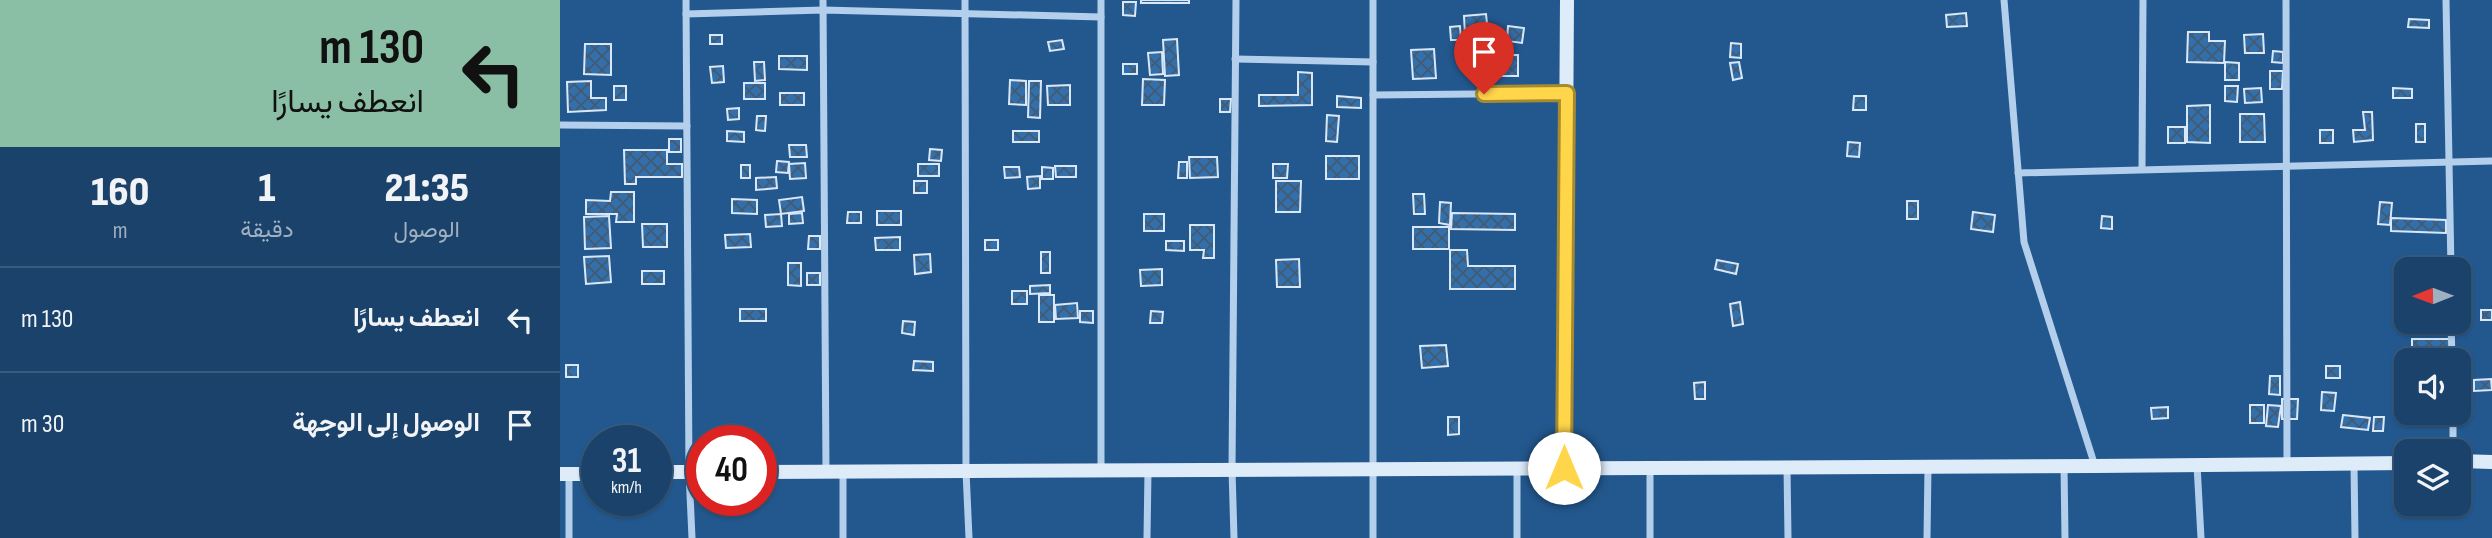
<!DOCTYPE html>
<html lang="ar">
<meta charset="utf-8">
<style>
:root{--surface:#1a426a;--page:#274d72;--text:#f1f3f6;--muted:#9fb0c1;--line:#385b7e}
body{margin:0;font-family:"Sofia Sans Condensed",Vazirmatn,sans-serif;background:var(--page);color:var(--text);direction:rtl;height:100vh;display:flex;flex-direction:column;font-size:26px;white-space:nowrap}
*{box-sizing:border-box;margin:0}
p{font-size:23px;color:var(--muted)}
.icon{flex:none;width:38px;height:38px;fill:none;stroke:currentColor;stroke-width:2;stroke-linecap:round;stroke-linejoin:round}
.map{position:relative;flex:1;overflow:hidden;direction:ltr}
.drawer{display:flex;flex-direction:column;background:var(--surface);width:560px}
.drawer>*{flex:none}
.top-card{background:#8abfa5;color:#111;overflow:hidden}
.needle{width:46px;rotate:269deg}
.fabs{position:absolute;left:1834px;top:257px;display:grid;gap:14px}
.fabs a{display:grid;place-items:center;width:77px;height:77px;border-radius:14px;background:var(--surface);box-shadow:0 2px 5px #0004,0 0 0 2px var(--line);font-size:35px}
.speed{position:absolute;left:21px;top:425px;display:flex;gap:14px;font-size:35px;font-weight:700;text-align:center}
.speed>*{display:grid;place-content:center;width:91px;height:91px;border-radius:50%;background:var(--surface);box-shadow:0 2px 5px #0004,0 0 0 2px var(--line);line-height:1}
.speed small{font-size:18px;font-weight:400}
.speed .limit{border:10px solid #d22;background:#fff;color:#111}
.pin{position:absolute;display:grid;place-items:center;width:60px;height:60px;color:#fff;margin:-72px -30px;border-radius:50% 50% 50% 0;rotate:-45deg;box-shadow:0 0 7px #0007}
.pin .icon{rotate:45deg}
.me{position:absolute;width:77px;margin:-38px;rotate:0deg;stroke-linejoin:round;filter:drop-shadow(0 0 5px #0008)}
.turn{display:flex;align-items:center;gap:24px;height:147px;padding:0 21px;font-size:32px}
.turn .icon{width:91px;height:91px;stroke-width:2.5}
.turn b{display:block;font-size:49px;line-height:60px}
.eta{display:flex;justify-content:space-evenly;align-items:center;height:119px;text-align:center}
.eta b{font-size:42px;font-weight:800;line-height:49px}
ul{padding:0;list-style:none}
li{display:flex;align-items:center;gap:21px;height:105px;padding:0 21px;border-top:2px solid var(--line)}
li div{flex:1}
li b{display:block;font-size:26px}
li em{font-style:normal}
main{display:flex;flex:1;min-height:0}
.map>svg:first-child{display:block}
</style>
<main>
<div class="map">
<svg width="1932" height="538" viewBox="0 0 1932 538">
<defs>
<pattern id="building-cross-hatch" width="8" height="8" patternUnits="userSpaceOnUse" patternTransform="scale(1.75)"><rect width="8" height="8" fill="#336fab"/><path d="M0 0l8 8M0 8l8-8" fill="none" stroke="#425a72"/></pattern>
</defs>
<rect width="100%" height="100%" fill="#23588e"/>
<g fill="url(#building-cross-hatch)" stroke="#d8e8f9" stroke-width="2">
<rect x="581" y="0" width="48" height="3"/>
<path d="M563,2H576L575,16L563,15Z"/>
<path d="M1406,13L1407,26L1387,27L1386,15Z"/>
<path d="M926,14L928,33L905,35L904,16Z"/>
<path d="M1849,19L1869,20V28L1848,27Z"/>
<path d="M900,26L901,40H891L890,27Z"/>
<path d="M948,26L964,28L962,43L947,41Z"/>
<path d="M1628,32H1649V41H1665L1664,63L1627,62Z"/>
<path d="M1703,34L1704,53H1685L1684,35Z"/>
<rect x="150" y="35" width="12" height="9"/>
<path d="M617,39L619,75L605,76L603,40Z"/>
<path d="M502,40L504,49L490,51L488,42Z"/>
<path d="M1171,43L1181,44V58L1170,57Z"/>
<path d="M25,44H51V75L24,74Z"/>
<path d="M874,49L876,78L853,79L851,50Z"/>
<path d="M1713,51L1723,52V63L1712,62Z"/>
<path d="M602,52L603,74L590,75L588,53Z"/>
<rect x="932" y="55" width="26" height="21"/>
<path d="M219,56H247V70L219,69Z"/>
<path d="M194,62H204L205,80L195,81Z"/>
<path d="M1179,62L1182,78L1173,80L1170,63Z"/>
<path d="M1665,62L1679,63V80H1665Z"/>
<rect x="563" y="64" width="14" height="10"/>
<path d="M163,66L164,82L152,83L150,67Z"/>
<path d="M1710,71H1723L1722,89H1710Z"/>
<path d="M738,72L752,73V105L699,106V95H738Z"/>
<path d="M583,79L605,80L604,105H582Z"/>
<path d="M450,80L466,81V105L449,104Z"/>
<path d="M31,81V98H46V110L8,112L7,82Z"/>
<path d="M469,81H481L480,118L468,117Z"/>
<rect x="184" y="83" width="21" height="16"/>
<path d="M510,85V105H488L487,86Z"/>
<rect x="54" y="86" width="12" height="14"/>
<path d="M1665,86H1678L1677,102L1665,101Z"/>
<path d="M1701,88L1702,102L1685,103L1684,89Z"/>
<path d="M1833,88L1852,89V98H1833Z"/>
<rect x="220" y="93" width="24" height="12"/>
<path d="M777,96L801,98V108L777,107Z"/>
<path d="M1294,96H1306V110H1293Z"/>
<path d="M660,99H671L670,112H660Z"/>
<path d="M1650,105V143L1627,142V106Z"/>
<path d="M179,108V119L168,120L167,109Z"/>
<path d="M1803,112H1812L1813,140L1794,142L1793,130H1805Z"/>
<path d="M1680,114H1704L1705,142H1680Z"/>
<path d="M767,115L779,116L777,142L766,141Z"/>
<path d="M197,116H206L205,131L196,130Z"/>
<rect x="1856" y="124" width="9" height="18"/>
<rect x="1608" y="127" width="17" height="16"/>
<rect x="1760" y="130" width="13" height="13"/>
<path d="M167,131L184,132V142L167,141Z"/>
<rect x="453" y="131" width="26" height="11"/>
<rect x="109" y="139" width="12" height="13"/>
<path d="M1288,142L1300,143L1299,157L1287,156Z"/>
<path d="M229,145H246L247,157H230Z"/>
<path d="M370,149L382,150L381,161L369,160Z"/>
<path d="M64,150H107V164H122V177H76V184H65Z"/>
<rect x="766" y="156" width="33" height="23"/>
<path d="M629,157H657L658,177L630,178Z"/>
<path d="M217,161L229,162L228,173L216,172Z"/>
<path d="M619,162H627V178H618Z"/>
<path d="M245,163L246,178L230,179L229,164Z"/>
<rect x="358" y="164" width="21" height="12"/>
<path d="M713,164H728L727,178H713Z"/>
<rect x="181" y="165" width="9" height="13"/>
<path d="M495,166H516V177H496Z"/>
<path d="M444,167H459L460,177L445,178Z"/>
<path d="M482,167L493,168V179H482Z"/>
<path d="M480,176V188L468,189L467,177Z"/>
<path d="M216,177L217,188L196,190V178Z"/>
<rect x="354" y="181" width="13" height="12"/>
<path d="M716,181H741L740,212H716Z"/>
<path d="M51,192H74V222H56L57,214H26V200L50,201Z"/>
<path d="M853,194H864L865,214H854Z"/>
<path d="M242,197L244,211L221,214L219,200Z"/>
<path d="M172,199L197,200V214L172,213Z"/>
<rect x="1347" y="201" width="11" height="18"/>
<path d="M880,202L891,203L890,225L879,223Z"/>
<path d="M1820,202L1832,203L1830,225L1818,224Z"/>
<rect x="317" y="211" width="24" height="14"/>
<path d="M288,212H301V223H287Z"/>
<path d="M1413,212L1435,215L1433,232L1411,229Z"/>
<path d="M242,213L243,223L229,224V214Z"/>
<path d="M892,213L955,214V230L891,229Z"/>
<path d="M221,214L222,226L206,227L205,215Z"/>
<rect x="584" y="214" width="20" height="17"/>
<path d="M49,216L51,248L25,249L24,217Z"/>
<path d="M1542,216L1552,217V229L1541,228Z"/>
<path d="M1831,218L1886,220V233L1831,231Z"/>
<path d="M82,224H107V247H83Z"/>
<path d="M630,225H654V258H643L644,250H630Z"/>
<rect x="853" y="227" width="36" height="22"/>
<path d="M190,234L191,247L166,248L165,235Z"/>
<path d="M249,236H260V249H248Z"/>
<path d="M340,237V250H316L315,238Z"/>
<rect x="425" y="240" width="13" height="10"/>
<path d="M606,241H624V251L606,250Z"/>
<path d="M890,250H907L908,266H955V289H890Z"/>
<rect x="481" y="252" width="9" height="21"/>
<path d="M370,254L371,272L355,274L354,255Z"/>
<path d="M49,256L51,282L26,284L24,257Z"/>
<path d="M739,259L740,287H717L716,260Z"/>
<path d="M1157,260L1178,264L1176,274L1155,269Z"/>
<path d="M1861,262L1886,266L1885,270H1860Z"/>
<path d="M228,263H241V286L228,285Z"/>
<path d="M602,269V285L581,286L580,270Z"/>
<rect x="82" y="271" width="22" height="13"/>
<rect x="247" y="273" width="13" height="12"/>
<path d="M490,285V293L470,294V286Z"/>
<rect x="452" y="291" width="15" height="13"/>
<rect x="479" y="295" width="15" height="27"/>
<path d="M1180,302L1183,324L1173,326L1170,304Z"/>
<path d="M517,303L518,318L496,319L495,305Z"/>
<rect x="180" y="309" width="26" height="12"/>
<rect x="1921" y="310" width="11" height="10"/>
<path d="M520,311H533V323L520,322Z"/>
<path d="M591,311L603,312L602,323H590Z"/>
<path d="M343,321L355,322L354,335L342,333Z"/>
<rect x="1852" y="339" width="38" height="21"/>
<path d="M886,345L888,366L862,368L860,346Z"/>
<path d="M354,361L373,362V371L353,370Z"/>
<rect x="6" y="365" width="12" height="12"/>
<rect x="1766" y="366" width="14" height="12"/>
<path d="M1836,368L1846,369V383L1834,381Z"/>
<path d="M1710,376H1720V395L1709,394Z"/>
<path d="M1931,379L1932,390L1914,391V380Z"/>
<path d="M1145,382V399H1135L1134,383Z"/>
<path d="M1762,392L1776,393L1774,411L1761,410Z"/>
<path d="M1722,399H1738L1737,419H1722Z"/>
<rect x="1690" y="405" width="14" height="18"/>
<path d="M1708,405L1721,406L1718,427L1706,426Z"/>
<path d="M1608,407V418L1592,419L1591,408Z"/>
<path d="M1863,413H1886L1885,422L1863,421Z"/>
<path d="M1783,415L1810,418L1808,430L1781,427Z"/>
<path d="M888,417H899V434L888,435Z"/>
<path d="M1814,417H1824L1823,431H1813Z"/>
</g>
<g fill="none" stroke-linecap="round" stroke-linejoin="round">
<g stroke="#b3cfec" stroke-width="7">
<path d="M126,0L129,472L132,538"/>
<path d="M263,0L266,472"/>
<path d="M405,0L406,471L409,538"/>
<path d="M541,0V470"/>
<path d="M1444,0L1464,242L1535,466"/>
<path d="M1726,0L1727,464"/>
<path d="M1886,0L1891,270"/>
<path d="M126,14L263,10L541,17"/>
<path d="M675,59L813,62"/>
<path d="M813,95L1007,93"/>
<path d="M0,125L127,126"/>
<path d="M1582,169L1583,0"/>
<path d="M1458,173L1932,161"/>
<path d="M1891,322L1892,360"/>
<path d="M1893,413V452"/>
<path d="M1794,464L1795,538"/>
<path d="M1637,465L1641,538"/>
<path d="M1504,466L1505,538"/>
<path d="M1227,467L1228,538"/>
<path d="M1090,468V538"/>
<path d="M283,472V538"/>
<path d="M9,474V538"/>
<path d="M587,538L588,471"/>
<path d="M674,538L672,470L676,0"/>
<path d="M813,538V0"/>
<path d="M957,538V469"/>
<path d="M1367,538L1368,467"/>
</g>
<g stroke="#deebf9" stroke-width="14">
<path d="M1899,461L1932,462"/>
<path d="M1004,468L1007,0"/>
<path d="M96,472H142"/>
<path d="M201,472L1535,466L1846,463"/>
<path d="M0,474H37"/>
</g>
</g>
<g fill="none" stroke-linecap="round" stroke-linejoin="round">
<g stroke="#a68a30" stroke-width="18">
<path id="route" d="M924,94L1007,93L1004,468"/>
</g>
<use href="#route" stroke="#ffd54a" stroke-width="12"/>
</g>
</svg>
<div class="fabs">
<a><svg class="needle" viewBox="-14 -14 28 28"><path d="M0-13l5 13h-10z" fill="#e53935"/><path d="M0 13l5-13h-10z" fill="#9fb0c1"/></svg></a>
<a><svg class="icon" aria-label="sound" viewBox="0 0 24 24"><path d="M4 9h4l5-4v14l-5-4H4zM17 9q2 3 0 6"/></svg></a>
<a><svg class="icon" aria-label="layers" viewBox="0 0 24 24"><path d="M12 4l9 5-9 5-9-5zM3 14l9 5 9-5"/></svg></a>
</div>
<div class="speed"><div>31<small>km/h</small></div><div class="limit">40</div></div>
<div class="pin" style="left:924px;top:94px;background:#d93025"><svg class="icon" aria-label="arrive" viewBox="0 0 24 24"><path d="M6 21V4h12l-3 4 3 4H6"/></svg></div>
<svg class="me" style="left:1004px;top:468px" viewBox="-20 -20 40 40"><circle r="19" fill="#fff"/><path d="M0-13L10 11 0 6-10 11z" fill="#ffd54a"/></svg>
</div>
<section class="drawer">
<div class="top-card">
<div class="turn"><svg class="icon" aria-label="left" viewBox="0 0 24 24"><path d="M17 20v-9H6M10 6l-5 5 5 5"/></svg><div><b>130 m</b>انعطف يسارًا</div></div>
</div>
<div class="eta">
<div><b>21:35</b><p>الوصول</p></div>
<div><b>1</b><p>دقيقة</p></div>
<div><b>160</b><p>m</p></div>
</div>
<ul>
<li><svg class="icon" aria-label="left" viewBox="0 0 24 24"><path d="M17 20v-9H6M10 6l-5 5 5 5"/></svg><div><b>انعطف يسارًا</b></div><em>130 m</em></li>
<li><svg class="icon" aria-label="arrive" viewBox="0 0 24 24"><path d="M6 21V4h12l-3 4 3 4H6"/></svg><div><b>الوصول إلى الوجهة</b></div><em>30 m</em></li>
</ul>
</section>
</main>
